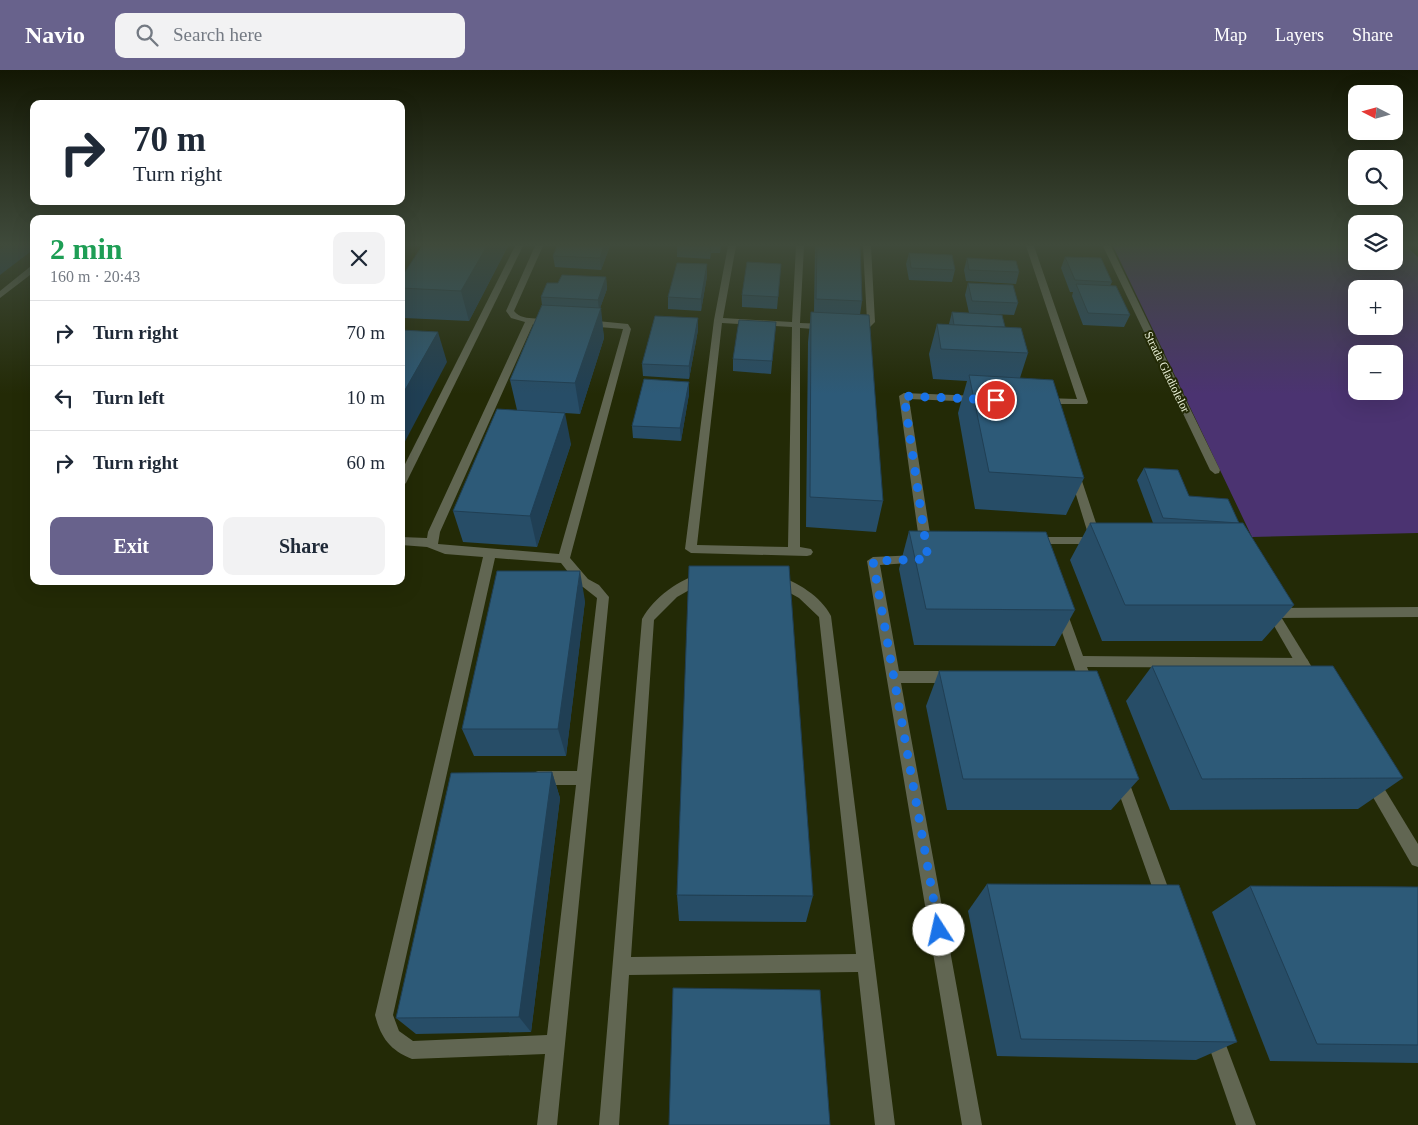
<!DOCTYPE html>
<meta charset="utf-8">
<style>
:root{--surface:#fff;--page:#f2f2f3;--text:#1f2937;--muted:#747a83;--line:#e0e1e3;--accent:#68628c}
body{margin:0;font-family:Georgia,serif;background:var(--page);color:var(--text);height:100vh;display:flex;flex-direction:column;font-size:19px;white-space:nowrap}
*{box-sizing:border-box;margin:0}
p{font-size:16px;color:var(--muted)}
.icon{flex:none;width:28px;height:28px;fill:none;stroke:currentColor;stroke-width:2;stroke-linecap:round;stroke-linejoin:round}
.map{position:relative;flex:1;overflow:hidden}
.panel{position:absolute;left:30px;top:145px;width:375px;height:370px;display:flex;flex-direction:column;background:var(--surface);border-radius:10px;box-shadow:0 5px 20px #0002}
.panel>*{flex:none}
.guide{position:absolute;left:30px;top:30px;width:375px;height:105px;border-radius:10px;box-shadow:0 5px 20px #0002;background:#fff;color:var(--text);overflow:hidden}
.needle{width:32px;rotate:276deg}
.fabs{position:absolute;left:1348px;top:15px;display:grid;gap:10px}
.fabs a{display:grid;place-items:center;width:55px;height:55px;border-radius:10px;background:var(--surface);box-shadow:0 5px 20px #0002;font-size:25px}
.pin{position:absolute;display:grid;place-items:center;width:42px;height:42px;color:#fff;margin:-21px;border:2px solid #fff;border-radius:50%;box-shadow:0 1px 5px #0007}
.me{position:absolute;width:55px;margin:-28px;rotate:350deg;stroke-linejoin:round;filter:drop-shadow(0 0 4px #0008)}
.turn{display:flex;align-items:center;gap:18px;height:105px;padding:0 20px;font-size:22px}
.turn .icon{width:65px;height:65px;stroke-width:2.5}
.turn b{display:block;font-size:35px;line-height:42px}
.round{display:grid;place-items:center;flex:none;width:52px;height:52px;border-radius:10px;background:var(--page)}
.head{display:flex;align-items:center;justify-content:space-between;height:85px;padding:0 20px}
h1{font-size:30px;font-weight:700;line-height:38px;color:#1e9e55}
.button{display:flex;gap:10px;margin-top:auto;padding:10px 20px}
.button a{flex:1;height:58px;border-radius:10px;background:var(--accent);color:#fff;font-size:20px;font-weight:700;line-height:58px;text-align:center}
.button a+a{background:var(--page);color:var(--text)}
ul{padding:0;list-style:none}
li{display:flex;align-items:center;gap:15px;height:65px;padding:0 20px;border-top:1px solid var(--line)}
li div{flex:1}
li b{display:block;font-size:19px}
li em{font-style:normal}
header{display:flex;align-items:center;gap:30px;box-sizing:border-box;height:70px;padding:0 25px;background:var(--accent);color:#fff}
header strong{font-size:24px}
nav{display:flex;gap:28px;margin-inline-start:auto;font-size:18px}
.search{width:350px;height:45px;background:var(--page);display:flex;align-items:center;gap:12px;box-sizing:border-box;padding:0 18px;border-radius:10px;color:var(--muted);font-size:19px}
.map>svg:first-child{display:block}
</style>
<header>
<strong>Navio</strong>
<div class="search"><svg class="icon" aria-label="search" viewBox="0 0 24 24"><circle cx="10" cy="10" r="6"/><path d="M15 15l6 6"/></svg>Search here</div>
<nav><a>Map</a><a>Layers</a><a>Share</a></nav>
</header>
<div class="map">
<svg width="1418" height="1055" viewBox="0 0 1418 1055">
<rect width="100%" height="100%" fill="#232a06"/>
<path fill="#4b3371" fill-rule="evenodd" d="M1113,176H1356V191H1394V176H1406L1418,187V463L1252,467ZM1356,219H1394V256H1356ZM1356,284H1394V321H1356Z"/>
<g fill="none" stroke-linecap="round" stroke-linejoin="round">
<g fill="#616652" fill-rule="evenodd">
<path d="M515,176H523L406,413L401,417V402Z"/>
<path d="M535,176H543L514,241C525,254 545,244 556,252L552,255L533,254L440,462L438,474L559,484L623,259L587,256L583,253L587,250L628,254L631,259L570,488L588,509L599,515L609,527L557,1055H537L545,984L412,989C390,980 381,968 375,945L483,487L445,484L427,477L401,475V467L427,468L428,462L525,252L511,248L506,241ZM495,488L561,493L572,507L560,508L558,511L560,514L583,517L597,528L577,701H538L533,703L531,708L533,713L538,715H576L547,965L413,971L399,961L393,945Z"/>
<path d="M728,176H736L723,248L792,252L796,176H804L800,253L827,254L831,257L827,260L800,258V477L811,479L813,482L811,485L807,486L691,483L685,479L714,250ZM722,253L792,257L788,477L697,475Z"/>
<path d="M863,176H871L875,252L867,260H851V256L862,255L867,251Z"/>
<path d="M1026,176H1034L1088,332L1087,334H1044L1039,331L1044,328L1077,329Z"/>
<path d="M31,196H34V202L0,228V221Z"/>
<path d="M904,323L979,326L984,329L979,332L909,329L931,470L925,474L919,470L899,326Z"/>
<path d="M1074,398L1079,402L1102,471L1100,474H1029L1027,471L1033,467H1089L1069,402Z"/>
<path d="M918,485L922,486L924,489L922,492L880,495L899,601H954L959,603L961,607L959,611L954,613H901L982,1055H962L867,491L873,487Z"/>
<path d="M703,502L709,507L707,510L677,527L654,550L631,887L856,884L819,547L799,528L772,513L770,510L776,505C797,512 821,526 831,546L895,1055H875L858,902L629,905L619,1055H599L642,549C654,527 679,510 703,502Z"/>
<path d="M1061,537L1065,539L1067,542L1083,586L1302,588L1307,589L1309,593L1307,597L1302,598L1087,597L1095,617L1093,621L1088,623L1083,621L1081,617L1055,542L1057,539Z"/>
<path d="M1418,537V547L1273,548L1269,546L1267,543L1269,540L1273,538Z"/>
<path d="M1121,702L1126,704L1128,709L1173,831L1171,837L1165,839L1159,837L1157,831L1114,709L1116,704Z"/>
<path d="M1214,956L1220,959L1256,1055H1236L1205,965L1208,959Z"/>
</g>
<g fill="#616652" fill-rule="evenodd">
<path d="M1103,176H1111L1220,400L1219,403L1215,404L1210,400Z"/>
<path d="M1271,535L1275,537L1318,607L1320,611L1318,615L1313,617L1308,615L1265,540L1267,537Z"/>
<path d="M1371,703L1376,705L1418,774V797L1412,795L1366,715L1364,710L1366,705Z"/>
</g>
</g>
<g fill="#274d67">
<path d="M422,176H508L469,251L404,248L401,239V208Z"/>
<path d="M610,176L601,200L555,197L553,186Z"/>
<path d="M677,176H721L720,183H711L710,189L677,187Z"/>
<path d="M815,176H860L862,231L860,245L883,431L876,462L806,457L808,272L811,242H814Z"/>
<path d="M909,183L955,200L952,212L909,210L906,194Z"/>
<path d="M1065,187L1112,212L1110,216L1130,245L1124,257L1083,255L1072,226L1073,222H1070L1061,198Z"/>
<path d="M967,188L1019,202L1016,214L966,211L964,200Z"/>
<path d="M781,194L777,239L742,237V225Z"/>
<path d="M707,206L701,241L668,239V227Z"/>
<path d="M606,207L607,219L600,238L604,268L580,344L550,342L571,374L537,477L463,472L453,441L517,340L510,310L542,235L541,227L558,213Z"/>
<path d="M968,213L1018,233L1014,245L969,243L965,225Z"/>
<path d="M952,242L1005,257L1028,283L1020,308L1084,408L1066,445L975,439L958,343L967,311L933,309L929,284L937,254H949Z"/>
<path d="M776,252L771,304L733,301V289Z"/>
<path d="M698,260L689,309L643,306L642,294Z"/>
<path d="M689,324L681,371L633,368L632,356Z"/>
<path d="M1144,398L1189,426L1239,453L1294,535L1262,571H1102L1070,490L1090,453H1153L1137,410Z"/>
<path d="M909,461L1075,540L1055,576L914,575L899,499Z"/>
<path d="M585,531L566,686H474L462,659Z"/>
<path d="M1152,596L1403,708L1358,739L1170,740L1126,631Z"/>
<path d="M939,601L1139,709L1111,740H947L926,636Z"/>
<path d="M552,702L560,728L531,962L416,964L396,948Z"/>
<path d="M987,814L1237,972L1196,990L997,986L968,841Z"/>
<path d="M1250,816L1418,817V993L1270,991L1212,842Z"/>
<path d="M677,825L813,826L806,852L679,851Z"/>
</g>
<g fill="#203f54">
<path d="M4,176H34V179L0,205V179Z"/>
<path d="M487,176H508L469,251L461,221Z"/>
<path d="M604,176H610L601,200L600,188Z"/>
<path d="M710,176H711V183L710,189Z"/>
<path d="M707,194V206L701,241V229Z"/>
<path d="M606,207L607,219L599,241L598,230Z"/>
<path d="M601,238L604,268L580,344L575,313Z"/>
<path d="M698,248V260L689,309V296Z"/>
<path d="M438,262L447,292L401,379V327Z"/>
<path d="M689,312V324L681,371L680,358Z"/>
<path d="M565,343L571,374L537,477L530,446Z"/>
<path d="M580,501L585,531L566,686L558,659Z"/>
<path d="M552,702L560,728L531,962L519,947Z"/>
</g>
<g fill="#2d5a78" stroke="#203f54">
<path d="M422,176H487L461,221L401,218V208Z"/>
<path d="M557,176H604L600,188L553,186Z"/>
<path d="M687,176H710V177Z"/>
<path d="M817,176H860L862,231L816,229Z"/>
<path d="M909,183L952,185L955,200L911,198Z"/>
<path d="M1065,187L1101,188L1112,212L1075,210Z"/>
<path d="M967,188L1016,191L1019,202L969,200Z"/>
<path d="M747,192L781,194L778,227L742,225Z"/>
<path d="M677,193L707,194L701,229L668,227Z"/>
<path d="M562,205L606,207L598,230L541,227L547,213H558Z"/>
<path d="M968,213L1013,215L1018,233L972,231Z"/>
<path d="M1076,214L1116,216L1130,245L1088,243Z"/>
<path d="M542,235L601,238L575,313L510,310Z"/>
<path d="M811,242L869,245L883,431L810,427Z"/>
<path d="M952,242L1002,245L1005,257L954,255Z"/>
<path d="M655,246L698,248L689,296L642,294Z"/>
<path d="M739,250L776,252L772,291L733,289Z"/>
<path d="M937,254L1021,258L1028,283L941,279Z"/>
<path d="M401,260L438,262L401,327Z"/>
<path d="M969,305L1053,310L1084,408L989,402Z"/>
<path d="M644,309L689,312L680,358L632,356Z"/>
<path d="M497,339L565,343L530,446L453,441Z"/>
<path d="M1144,398L1178,400L1189,426L1228,429L1239,453L1163,448Z"/>
<path d="M1090,453H1243L1294,535H1125Z"/>
<path d="M909,461L1046,462L1075,540L926,539Z"/>
<path d="M689,496H789L813,826L677,825Z"/>
<path d="M497,501H580L558,659H462Z"/>
<path d="M1152,596H1333L1403,708L1202,709Z"/>
<path d="M939,601H1097L1139,709H963Z"/>
<path d="M552,702L519,947L396,948L451,703Z"/>
<path d="M987,814L1179,815L1237,972L1021,969Z"/>
<path d="M1250,816L1418,817V975L1317,974Z"/>
<path d="M673,918L820,920L830,1055H669Z"/>
</g>
<linearGradient id="sky" x2="0" y2="1"><stop stop-color="#131703"/><stop offset="0.54" stop-color="#3f4a3b"/><stop offset="1" stop-color="#3f4a3b" stop-opacity="0"/></linearGradient>
<rect width="1418" height="324" fill="url(#sky)"/>
<g fill="none" stroke-linecap="round" stroke-linejoin="round">
<path stroke="#1a73e8" stroke-width="9" stroke-dasharray="0 16.2" d="M939,860L873,491L928,489L904,326L996,330"/>
</g>
<g text-anchor="middle" stroke-width="4" stroke-linejoin="round" paint-order="stroke">
<g font-size="12" fill="#eaf1d8" stroke="#232a06">
<text transform="translate(1167 302) rotate(64)" y="4">Strada Gladiolelor</text>
</g>
</g>
</svg>
<div class="fabs">
<a><svg class="needle" viewBox="-14 -14 28 28"><path d="M0-13l5 13h-10z" fill="#e53935"/><path d="M0 13l5-13h-10z" fill="#747a83"/></svg></a>
<a><svg class="icon" aria-label="search" viewBox="0 0 24 24"><circle cx="10" cy="10" r="6"/><path d="M15 15l6 6"/></svg></a>
<a><svg class="icon" aria-label="layers" viewBox="0 0 24 24"><path d="M12 4l9 5-9 5-9-5zM3 14l9 5 9-5"/></svg></a>
<a>+</a>
<a>−</a>
</div>
<div class="pin" style="left:996px;top:330px;background:#d93025"><svg class="icon" aria-label="arrive" viewBox="0 0 24 24"><path d="M6 21V4h12l-3 4 3 4H6"/></svg></div>
<svg class="me" style="left:939px;top:860px" viewBox="-20 -20 40 40"><circle r="19" fill="#fff"/><path d="M0-13L10 11 0 6-10 11z" fill="#1a73e8"/></svg>
<div class="guide">
<div class="turn"><svg class="icon" aria-label="right" viewBox="0 0 24 24"><path d="M7 20v-9h11M14 6l5 5-5 5"/></svg><div><b>70 m</b>Turn right</div></div>
</div>
<section class="panel">
<div class="head"><div><h1>2 min</h1><p>160 m · 20:43</p></div><a class="round"><svg class="icon" aria-label="close" viewBox="0 0 24 24"><path d="M6 6l12 12M18 6L6 18"/></svg></a></div>
<ul>
<li><svg class="icon" aria-label="right" viewBox="0 0 24 24"><path d="M7 20v-9h11M14 6l5 5-5 5"/></svg><div><b>Turn right</b></div><em>70 m</em></li>
<li><svg class="icon" aria-label="left" viewBox="0 0 24 24"><path d="M17 20v-9H6M10 6l-5 5 5 5"/></svg><div><b>Turn left</b></div><em>10 m</em></li>
<li><svg class="icon" aria-label="right" viewBox="0 0 24 24"><path d="M7 20v-9h11M14 6l5 5-5 5"/></svg><div><b>Turn right</b></div><em>60 m</em></li>
</ul>
<div class="button"><a>Exit</a><a>Share</a></div>
</section>
</div>
